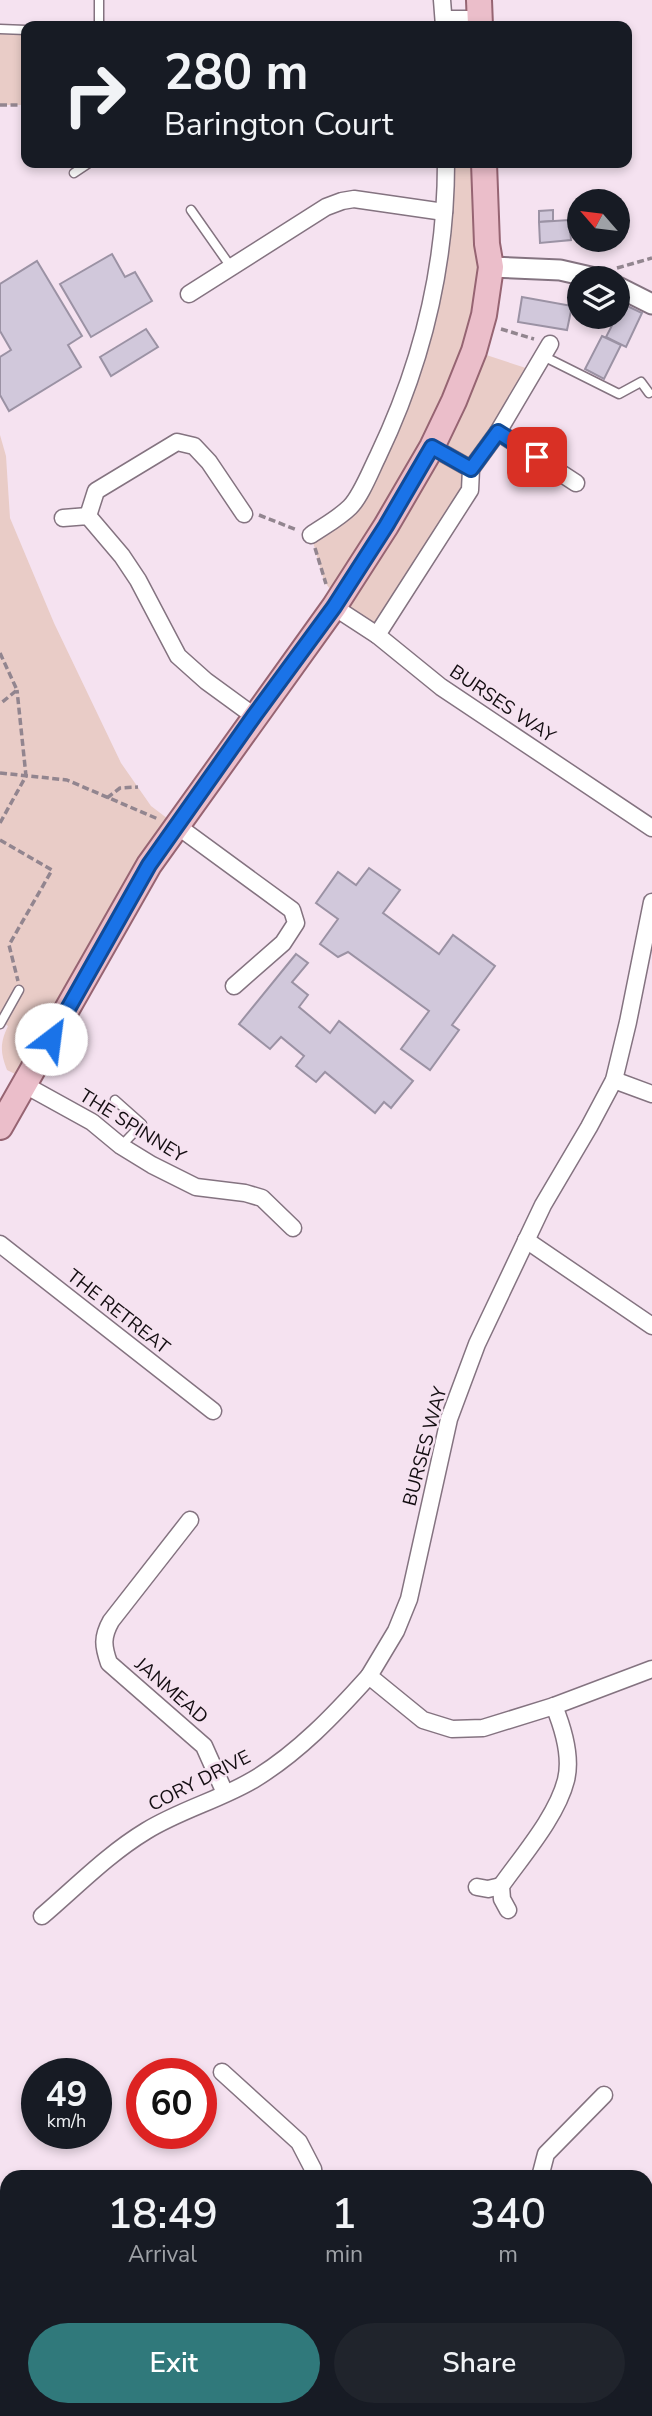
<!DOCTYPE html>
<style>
:root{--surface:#171b24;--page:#20242c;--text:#f1f3f6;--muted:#9ea1a6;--accent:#30797b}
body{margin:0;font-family:"Nunito Sans",sans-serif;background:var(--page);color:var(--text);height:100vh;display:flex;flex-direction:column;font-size:26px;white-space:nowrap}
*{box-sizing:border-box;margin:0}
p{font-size:23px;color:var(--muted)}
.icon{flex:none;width:38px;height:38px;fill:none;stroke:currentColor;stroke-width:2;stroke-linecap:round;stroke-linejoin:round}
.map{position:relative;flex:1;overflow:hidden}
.drawer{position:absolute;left:0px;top:2170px;width:653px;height:247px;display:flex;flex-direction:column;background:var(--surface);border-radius:21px 21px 0 0;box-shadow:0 4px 10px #0003}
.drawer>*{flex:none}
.guide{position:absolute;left:21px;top:21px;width:611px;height:147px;border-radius:14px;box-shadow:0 4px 10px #0003;background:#171b24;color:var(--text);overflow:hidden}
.needle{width:46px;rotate:298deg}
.tools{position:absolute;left:567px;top:189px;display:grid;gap:14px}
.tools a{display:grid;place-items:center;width:63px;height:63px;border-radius:50%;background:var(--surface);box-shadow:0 4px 10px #0003;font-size:35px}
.speed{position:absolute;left:21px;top:2058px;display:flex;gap:14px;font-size:35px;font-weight:700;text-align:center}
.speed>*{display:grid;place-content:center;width:91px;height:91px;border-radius:50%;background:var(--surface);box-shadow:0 4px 10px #0003;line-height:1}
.speed small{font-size:18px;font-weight:400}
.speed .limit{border:10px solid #d22;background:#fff;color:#111}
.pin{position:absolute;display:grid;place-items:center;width:60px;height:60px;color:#fff;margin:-30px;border-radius:14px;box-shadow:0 4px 10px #0006}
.me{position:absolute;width:77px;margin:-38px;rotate:30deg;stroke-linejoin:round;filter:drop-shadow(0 0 5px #0008)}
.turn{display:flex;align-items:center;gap:24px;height:147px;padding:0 28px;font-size:32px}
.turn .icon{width:91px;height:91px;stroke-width:2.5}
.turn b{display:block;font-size:49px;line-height:60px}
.eta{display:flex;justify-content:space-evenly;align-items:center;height:119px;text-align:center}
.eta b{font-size:42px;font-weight:600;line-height:49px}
.button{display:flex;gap:14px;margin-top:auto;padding:14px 28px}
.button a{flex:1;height:80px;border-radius:42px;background:var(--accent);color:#fff;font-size:28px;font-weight:600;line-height:80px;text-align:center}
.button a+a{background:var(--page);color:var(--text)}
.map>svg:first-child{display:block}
</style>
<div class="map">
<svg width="652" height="2416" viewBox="0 0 652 2416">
<rect width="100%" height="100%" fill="#f5e2f0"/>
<g fill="#e9ccc7">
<path d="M0,29L26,30V105H0Z"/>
<path d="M446,163H484L485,194L474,351L535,371L498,432L470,490L377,635L338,600L324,581L311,535L351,506L427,323Z"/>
<path d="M0,435L6,456L10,518L54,623L121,763L151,806L176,825L17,1075L7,1070C0,1052 0,1043 8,1026L0,1021Z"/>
</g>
<g fill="#d1c8db" stroke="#9b92a4" stroke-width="2">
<path d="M618,204H622L621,234H618Z"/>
<path d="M553,210V221L539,222V211Z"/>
<path d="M569,220L571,240L540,243L539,222Z"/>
<path d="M112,254L125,277L135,272L152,301L91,337L60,284Z"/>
<path d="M37,261L82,336L68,345L81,367L9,411L0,395V357L11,350L0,331V284Z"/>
<path d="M522,297L572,306L567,330L518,322Z"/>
<path d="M623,304L642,313L626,347L606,337Z"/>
<path d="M146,329L158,347L111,376L100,357Z"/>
<path d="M602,336L621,345L604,379L585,369Z"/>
<path d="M369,868L400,890L383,913L439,954L453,935L495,966L452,1025L459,1030L430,1070L401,1049L429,1011L348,952L338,957L320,944L338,919L316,903L338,872L356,885Z"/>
<path d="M296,954L308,963L292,982L308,995L299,1007L330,1033L339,1021L413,1081L391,1108L384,1102L375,1113L325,1072L316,1082L296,1066L304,1056L281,1037L270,1049L239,1024Z"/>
<path d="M262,2171V2174L273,2173V2177H220L219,2173Z"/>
<path d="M162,2410H195L189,2416H169Z"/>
<path d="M334,2410H377L381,2413L379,2416H341Z"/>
</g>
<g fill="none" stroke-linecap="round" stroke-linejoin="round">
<g stroke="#847380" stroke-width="11">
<g id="service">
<path d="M99,0V26"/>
<path d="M0,29L26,30"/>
<path d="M74,173L89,163"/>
<path d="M191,210L231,267"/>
<path d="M543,356L619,394L641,382L649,393"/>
<path d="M0,1024L19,990"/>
<path d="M115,1100L142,1124L121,1146"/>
</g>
</g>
<g stroke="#847380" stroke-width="19">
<g id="minor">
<path d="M442,0L444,26"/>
<path d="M444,19H479"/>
<path d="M189,294L326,207L342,201L354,199L444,212"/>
<path d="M498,432L576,483"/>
<path d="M471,469L498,432L550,344"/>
<path d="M88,516L96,491L177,442L194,446L209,462L244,514"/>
<path d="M63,518L88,516L122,556L138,580L178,656L206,681L254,716"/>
<path d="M311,535C324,526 339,518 350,507C361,496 371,470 378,456C422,364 446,265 446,163"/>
<path d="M334,607L377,635L441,687L652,828"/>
<path d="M377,635L470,490L471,469L432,447"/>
<path d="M176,825L292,910L296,923L283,943L234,986"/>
<path d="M652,902L628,1022L614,1080L589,1127L543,1205L477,1344L449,1419L409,1599L396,1631L369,1676L423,1720L452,1729L483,1728L554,1706L652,1669"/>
<path d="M614,1080L652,1094"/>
<path d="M25,1085L92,1122L121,1146L152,1165L196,1187L245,1193L262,1198L293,1228"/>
<path d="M526,1240L652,1326"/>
<path d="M0,1244L213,1411"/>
<path d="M190,1520L111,1621C102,1637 103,1646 109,1663L204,1746L225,1793"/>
<path d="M477,1887L488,1889L501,1886"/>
<path d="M508,1910L502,1899L501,1886C523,1855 557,1816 566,1780C572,1756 563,1728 554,1706"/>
<path d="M42,1916C76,1887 108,1854 146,1831C180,1810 219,1800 253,1780C298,1753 334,1715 369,1676"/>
<path d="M222,2072L299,2142L313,2169L314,2177"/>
<path d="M540,2177L546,2154L604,2095"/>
<path d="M646,2220L652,2218"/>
<path d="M0,2285H7"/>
<path d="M646,2288L652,2295"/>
<path d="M267,2410L273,2416"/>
<path d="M223,2416L229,2410"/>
</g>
</g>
<g stroke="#847380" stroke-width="23">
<g id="tertiary">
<path d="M491,267L560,270L595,278"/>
<path d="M618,287L652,304"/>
</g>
</g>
<g stroke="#966472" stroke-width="28">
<g id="primary">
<path d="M479,0L480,26"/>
<path d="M0,1127L149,865L334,607L386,526L432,447L454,401L474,351L484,315L491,267L487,244L484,163"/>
</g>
</g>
<g stroke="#92858f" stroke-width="3.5" stroke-dasharray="7 3.5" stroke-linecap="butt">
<path d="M0,105H26"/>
<path d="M617,268L652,258"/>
<path d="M501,329L534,339"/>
<path d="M259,515L297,530"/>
<path d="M315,548L326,584"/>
<path d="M0,653L17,690L0,704"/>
<path d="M0,773L67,780L158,819"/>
<path d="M107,798L120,788L138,787"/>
<path d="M0,823L26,776L17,690"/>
<path d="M0,840L52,870L9,945L18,981"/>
</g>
<use href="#service" stroke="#fff" stroke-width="8"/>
<use href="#minor" stroke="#fff" stroke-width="16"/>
<use href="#tertiary" stroke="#fff" stroke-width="19"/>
<use href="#primary" stroke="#ebbeca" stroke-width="24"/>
</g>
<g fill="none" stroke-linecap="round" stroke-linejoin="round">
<g stroke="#114b97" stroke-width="18">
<path id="route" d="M51,1039L149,865L254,716L334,607L386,526L432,447L471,469L498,432L537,457"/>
</g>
<use href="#route" stroke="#1a73e8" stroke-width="12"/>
</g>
<g text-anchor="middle" stroke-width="5" stroke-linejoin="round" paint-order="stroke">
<g font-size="19" fill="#130d11" stroke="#f5e2f0">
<text transform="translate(503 703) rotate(34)" y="7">BURSES WAY</text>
<text transform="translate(133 1125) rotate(32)" y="7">THE SPINNEY</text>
<text transform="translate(119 1311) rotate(38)" y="7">THE RETREAT</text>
<text transform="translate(424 1446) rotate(-75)" y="7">BURSES WAY</text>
<text transform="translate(172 1690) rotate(41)" y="7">JANMEAD</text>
<text transform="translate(199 1780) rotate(-27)" y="7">CORY DRIVE</text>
</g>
</g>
</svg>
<div class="tools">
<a><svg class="needle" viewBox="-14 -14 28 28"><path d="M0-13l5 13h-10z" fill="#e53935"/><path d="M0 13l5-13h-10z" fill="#9ea1a6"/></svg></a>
<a><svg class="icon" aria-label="layers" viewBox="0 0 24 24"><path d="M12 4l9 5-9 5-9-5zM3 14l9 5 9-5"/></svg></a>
</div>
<div class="speed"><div>49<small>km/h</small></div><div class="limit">60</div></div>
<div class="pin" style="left:537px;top:457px;background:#d93025"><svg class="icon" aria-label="arrive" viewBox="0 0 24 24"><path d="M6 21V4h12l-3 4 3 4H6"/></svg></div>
<svg class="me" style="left:51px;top:1039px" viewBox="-20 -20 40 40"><circle r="19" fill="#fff"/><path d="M0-13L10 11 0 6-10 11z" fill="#1a73e8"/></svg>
<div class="guide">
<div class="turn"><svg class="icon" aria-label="right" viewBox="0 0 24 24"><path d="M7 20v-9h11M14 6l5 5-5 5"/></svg><div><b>280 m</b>Barington Court</div></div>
</div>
<section class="drawer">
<div class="eta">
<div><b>18:49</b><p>Arrival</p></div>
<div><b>1</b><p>min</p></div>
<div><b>340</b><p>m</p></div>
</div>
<div class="button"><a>Exit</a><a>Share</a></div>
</section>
</div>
